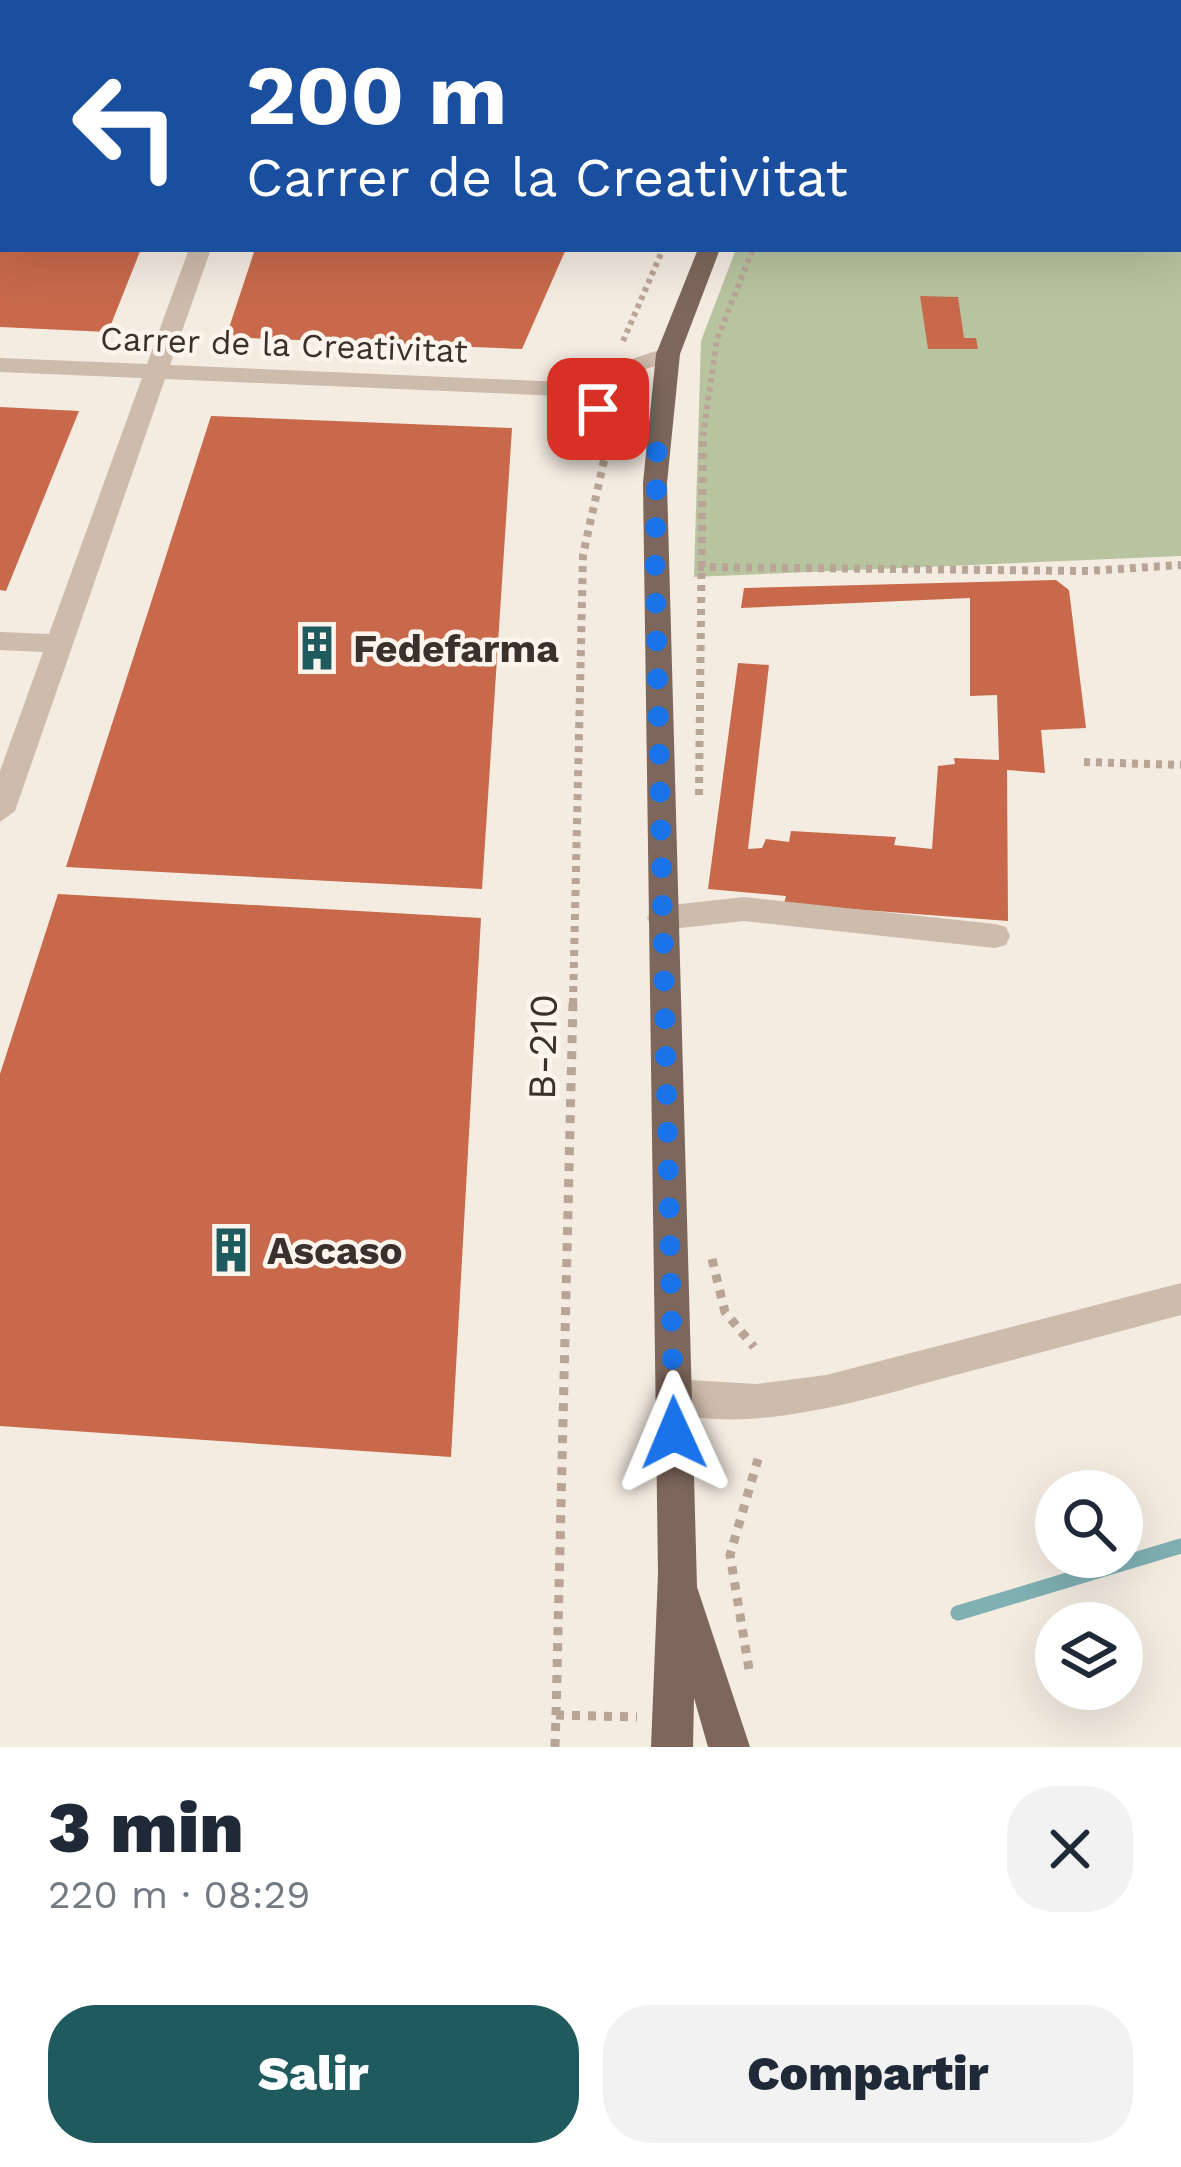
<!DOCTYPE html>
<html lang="es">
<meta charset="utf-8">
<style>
:root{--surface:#fff;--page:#f2f2f3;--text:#1f2937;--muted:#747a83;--accent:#1f5a5e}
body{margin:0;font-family:"Work Sans",sans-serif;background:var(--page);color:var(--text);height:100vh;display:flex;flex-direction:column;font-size:45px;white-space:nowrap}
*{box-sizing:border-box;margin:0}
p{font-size:39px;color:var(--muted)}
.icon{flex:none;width:66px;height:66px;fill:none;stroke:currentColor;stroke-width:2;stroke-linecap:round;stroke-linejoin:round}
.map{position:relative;height:1747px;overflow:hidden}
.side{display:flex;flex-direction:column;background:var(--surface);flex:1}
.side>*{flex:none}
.hud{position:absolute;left:0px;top:0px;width:1182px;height:252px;box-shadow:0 12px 48px #0002;background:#1a4fa0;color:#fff;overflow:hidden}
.controls{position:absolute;left:1035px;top:1470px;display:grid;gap:24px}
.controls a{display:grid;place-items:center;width:108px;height:108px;border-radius:50%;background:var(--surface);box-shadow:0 12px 48px #0002;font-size:60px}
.pin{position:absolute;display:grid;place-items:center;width:102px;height:102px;color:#fff;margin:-51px;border-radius:24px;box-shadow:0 6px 18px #0006}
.me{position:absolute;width:132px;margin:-66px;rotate:359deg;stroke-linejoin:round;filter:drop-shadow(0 0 9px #0008)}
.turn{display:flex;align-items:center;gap:42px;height:252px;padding:0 48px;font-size:54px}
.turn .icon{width:156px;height:156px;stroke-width:2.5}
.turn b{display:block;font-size:84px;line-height:102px}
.round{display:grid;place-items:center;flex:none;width:126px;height:126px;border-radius:48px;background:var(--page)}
.overview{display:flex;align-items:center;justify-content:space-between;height:204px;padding:0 48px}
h1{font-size:72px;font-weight:800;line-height:90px}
.action{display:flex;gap:24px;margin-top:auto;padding:24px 48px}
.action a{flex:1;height:138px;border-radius:48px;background:var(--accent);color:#fff;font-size:48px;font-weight:800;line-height:138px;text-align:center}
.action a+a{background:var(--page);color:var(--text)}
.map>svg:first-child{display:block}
</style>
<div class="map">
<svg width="1181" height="1747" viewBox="0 0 1181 1747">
<rect width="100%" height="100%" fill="#f4ebe1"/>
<path fill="#b8c4a0" d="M1181,228V556L694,577L701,341L736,249H1179Z"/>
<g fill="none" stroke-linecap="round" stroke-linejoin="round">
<path stroke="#7fb0b2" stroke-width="9" d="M864,1L910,3"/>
<path stroke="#7fb0b2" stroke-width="15" d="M958,1613L1181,1546"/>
</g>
<g fill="#c8694b">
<path d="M0,249H141L108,332L0,327Z"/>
<path d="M255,249H566L522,349L226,337Z"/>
<path d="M920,296L958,297L964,338H976L978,349H928Z"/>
<path d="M0,407L79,411L6,591L0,590Z"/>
<path d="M211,416L512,428L482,889L66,867Z"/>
<path d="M1056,580L1069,590L1086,728L1041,730L1045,773L1007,770L1008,921L784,904L786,896L708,889L738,663L769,665L748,849L762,848L766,839L789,842L791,831L896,837L894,845L932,849L938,766L955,764L954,758L999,760L997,695L970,696V598L741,608L744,588Z"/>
<path d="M58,894L481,918L451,1457L0,1426V1074Z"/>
</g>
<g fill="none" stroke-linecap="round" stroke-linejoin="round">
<g stroke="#b9a596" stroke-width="6" stroke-dasharray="4.5 4.5" stroke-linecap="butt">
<path d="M623,341L663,249"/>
<path d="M703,436L717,339L753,249"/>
</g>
<g stroke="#b9a596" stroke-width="8" stroke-dasharray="6 6" stroke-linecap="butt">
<path d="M698,567L1088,571L1181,565"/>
<path d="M1084,762L1181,765"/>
<path d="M699,795L703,433"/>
<path d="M573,1004L583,555L607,447"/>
</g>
<g stroke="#b9a596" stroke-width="9" stroke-dasharray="8 8" stroke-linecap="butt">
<path d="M712,1259L725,1312L754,1347"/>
<path d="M749,1669L730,1555L758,1459"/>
<path d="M556,1715L573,1001"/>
<path d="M555,1747L556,1715L637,1717"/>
</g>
<g fill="#cdbbac" fill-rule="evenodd">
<path d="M189,249H211L170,365L563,382L668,347L680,354L676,359L584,390L669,445L666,450H648L560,396L165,379L15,811L0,822V771L43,652L0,650V632L49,634L142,378L0,372V358L147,364Z"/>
<path d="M744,897L995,924L1006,927L1010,936L1006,945L995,948L744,921L662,930L651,926L647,918L651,910L662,906Z"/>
<path d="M1181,1283V1315C1110,1334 1038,1353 967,1372C882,1394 745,1441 660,1408L655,1396L660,1384L673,1379L756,1384L826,1375Z"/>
</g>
<path fill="#7d675c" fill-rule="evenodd" d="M698,249H720L680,354L667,483L697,1587L750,1747H708L694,1698L693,1747H651L658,1574L643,483L656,354Z"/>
</g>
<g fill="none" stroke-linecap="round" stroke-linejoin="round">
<path stroke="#1a73e8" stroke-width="21" stroke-dasharray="0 37.8" d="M598,409L657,446L655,567L674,1433"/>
</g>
<defs>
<g id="building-bare" transform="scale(3.6)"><path d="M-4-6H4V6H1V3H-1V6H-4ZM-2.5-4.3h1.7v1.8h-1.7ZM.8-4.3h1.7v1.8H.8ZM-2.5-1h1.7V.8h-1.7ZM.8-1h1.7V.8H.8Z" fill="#1f5a5e" stroke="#fbf5ee" stroke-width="2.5" paint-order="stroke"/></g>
</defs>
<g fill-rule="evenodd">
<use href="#building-bare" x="317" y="648"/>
<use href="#building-bare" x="231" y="1250"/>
</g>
<g text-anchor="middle" stroke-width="9" stroke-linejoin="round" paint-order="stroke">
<g font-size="33" fill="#3b302b" stroke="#fbf5ee">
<text transform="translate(284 344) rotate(2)" y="12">Carrer de la Creativitat</text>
</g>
<g font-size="39" font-weight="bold" fill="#3b302b" stroke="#fbf5ee" text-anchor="start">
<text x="353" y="662">Fedefarma</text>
<text x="267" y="1264">Ascaso</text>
</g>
<g font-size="39" fill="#3b302b" stroke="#fbf5ee">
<text transform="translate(542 1047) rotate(-89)" y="14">B-210</text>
</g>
</g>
</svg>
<div class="controls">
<a><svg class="icon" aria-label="search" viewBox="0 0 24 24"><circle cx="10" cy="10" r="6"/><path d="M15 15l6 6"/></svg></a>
<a><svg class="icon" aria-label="layers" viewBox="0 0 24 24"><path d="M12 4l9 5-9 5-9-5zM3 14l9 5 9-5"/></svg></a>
</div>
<div class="pin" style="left:598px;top:409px;background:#d93025"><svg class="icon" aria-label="arrive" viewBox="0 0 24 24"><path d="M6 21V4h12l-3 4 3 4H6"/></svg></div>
<svg class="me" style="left:674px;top:1433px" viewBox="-20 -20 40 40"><path d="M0-17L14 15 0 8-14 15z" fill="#1a73e8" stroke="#fff" stroke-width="4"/></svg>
<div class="hud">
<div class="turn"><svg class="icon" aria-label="left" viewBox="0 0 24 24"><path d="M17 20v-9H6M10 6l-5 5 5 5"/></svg><div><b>200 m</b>Carrer de la Creativitat</div></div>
</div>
</div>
<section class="side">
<div class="overview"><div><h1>3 min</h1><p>220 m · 08:29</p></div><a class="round"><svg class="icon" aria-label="close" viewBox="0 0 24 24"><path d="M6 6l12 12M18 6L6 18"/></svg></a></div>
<div class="action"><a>Salir</a><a>Compartir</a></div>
</section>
